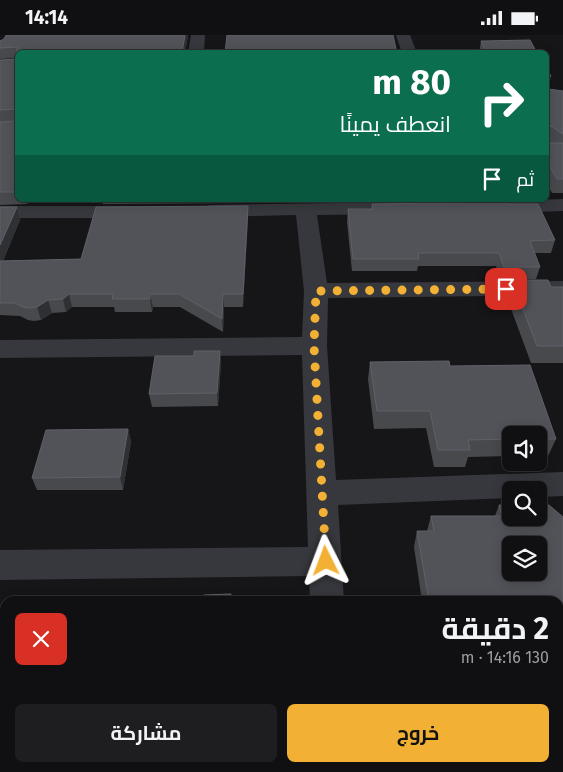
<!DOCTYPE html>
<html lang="ar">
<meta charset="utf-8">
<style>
:root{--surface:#101012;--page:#1e1e20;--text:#f1f3f6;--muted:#9c9d9f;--line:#303032;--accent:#f2b134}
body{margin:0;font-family:"Fira Sans",Cairo,sans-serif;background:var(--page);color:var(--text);direction:rtl;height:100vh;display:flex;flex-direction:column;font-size:19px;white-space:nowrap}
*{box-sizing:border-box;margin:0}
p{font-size:16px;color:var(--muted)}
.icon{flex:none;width:28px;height:28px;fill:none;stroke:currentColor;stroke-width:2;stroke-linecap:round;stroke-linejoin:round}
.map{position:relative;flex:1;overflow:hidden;direction:ltr}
.panel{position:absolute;left:0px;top:561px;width:564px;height:176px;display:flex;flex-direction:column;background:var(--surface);border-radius:15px 15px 0 0;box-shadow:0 2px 12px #0003,0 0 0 1px var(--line);direction:rtl}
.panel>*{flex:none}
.top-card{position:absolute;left:15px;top:15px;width:534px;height:152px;border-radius:8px;box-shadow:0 2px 12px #0003,0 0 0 1px var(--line);direction:rtl;background:#0b6e4f;color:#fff;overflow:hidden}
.controls{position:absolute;left:502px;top:391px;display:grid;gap:10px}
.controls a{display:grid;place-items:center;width:45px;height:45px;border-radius:8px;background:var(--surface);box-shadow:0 2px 12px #0003,0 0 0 1px var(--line);font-size:25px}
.pin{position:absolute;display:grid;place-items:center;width:42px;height:42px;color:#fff;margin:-21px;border-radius:10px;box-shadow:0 2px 8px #0006}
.me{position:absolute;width:55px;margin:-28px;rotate:357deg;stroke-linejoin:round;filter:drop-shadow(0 0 4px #0008)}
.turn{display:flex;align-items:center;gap:18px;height:105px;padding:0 15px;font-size:22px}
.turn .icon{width:65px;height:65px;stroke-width:2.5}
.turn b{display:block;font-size:35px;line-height:42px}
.then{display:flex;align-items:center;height:48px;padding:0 15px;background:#0003;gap:10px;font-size:19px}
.round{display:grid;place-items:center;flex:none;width:52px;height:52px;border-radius:8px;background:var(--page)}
.headline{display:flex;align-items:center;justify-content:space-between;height:85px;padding:0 15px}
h1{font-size:30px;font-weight:700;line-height:38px}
.primary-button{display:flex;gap:10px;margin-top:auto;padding:10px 15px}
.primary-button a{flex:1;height:58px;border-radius:8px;background:var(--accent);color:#111;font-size:20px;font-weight:700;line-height:58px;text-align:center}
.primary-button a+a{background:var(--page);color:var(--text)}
.status{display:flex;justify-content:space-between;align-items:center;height:35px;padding:0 25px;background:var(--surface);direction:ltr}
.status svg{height:14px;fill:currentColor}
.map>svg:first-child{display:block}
</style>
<div class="status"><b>14:14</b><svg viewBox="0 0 49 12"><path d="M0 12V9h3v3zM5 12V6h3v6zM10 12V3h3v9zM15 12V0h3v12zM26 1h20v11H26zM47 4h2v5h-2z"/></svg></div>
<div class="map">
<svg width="563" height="737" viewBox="0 0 563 737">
<rect width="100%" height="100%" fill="#161618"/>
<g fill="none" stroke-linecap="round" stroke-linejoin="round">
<g fill="#37383d" fill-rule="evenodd">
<path d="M191,0H205L204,18H188Z"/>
<path d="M396,0H410L417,18H402Z"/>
<path d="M563,164V176L502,178L495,176L492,172L495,168L502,166Z"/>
<path d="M409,167L416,169L419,173L416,177L409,179L317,180L327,248L563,246V260L328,263L327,311L336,445L563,437V461L539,462V455H511V463L338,470L344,566H310L309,541L0,545V515L308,512L302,320L0,323V305L302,302L304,256L296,180L210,182L203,180L200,176L203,172L210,170Z"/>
<path d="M0,171H132L139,173L142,177L139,181L132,183H0Z"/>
<rect x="311" y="732" width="40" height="5"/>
</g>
</g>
<g fill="#47494d">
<path d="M188,0L185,18H18V165H29L27,169L0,170V87L16,86L0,87V25L17,24V23L0,24V6Z"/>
<path d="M481,6L537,18H479Z"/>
<path d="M546,33L551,41L548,54L563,56V158H552L546,147V108H551L546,105Z"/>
<path d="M103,165H266H249V168L103,169Z"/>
<path d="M372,169H508L555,205L551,218H534L540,232L536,244L501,245L496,231H418L417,236H352L347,187L348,174H371Z"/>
<path d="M248,171V183L243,272H224L223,297L180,272H153L152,277H115L114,272H72L66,277L52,278L41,285L34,286L28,285L20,281L0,280V172H17L20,185L3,226L81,224Z"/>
<path d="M512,245L551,252H563V328H531L507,263Z"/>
<path d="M220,316L221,328L218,371L152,372L149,359L194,321Z"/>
<path d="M370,327L450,331L556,404L548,421H539V400H511V421L468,422L465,432H434L426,393L374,394L368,344Z"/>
<path d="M128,394L131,407L123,455H37L32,443Z"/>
<path d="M499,470L563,482V693H559V566H422L414,512L417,496H427L431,481H495Z"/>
<path d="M466,732H536L532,737H467Z"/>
</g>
<g fill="#2f3033">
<path d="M185,0H188L185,18H182Z"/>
<path d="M551,41L548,54V43Z"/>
<path d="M248,171V183L243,272V259Z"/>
<path d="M17,172L20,185L0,233V210Z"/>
<path d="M69,259L72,272L66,277L63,264Z"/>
<path d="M150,259L153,272L152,277L150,264Z"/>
<path d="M223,259L224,272L223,297L222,284Z"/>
<path d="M48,265L52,278L41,285L37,272Z"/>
<path d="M220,316L221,328L218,371L217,358Z"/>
<path d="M128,394L131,407L123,455L120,442Z"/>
<rect x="170" y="732" width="4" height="5"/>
</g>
<g fill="#525359" stroke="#5f6168" fill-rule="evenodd">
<path d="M6,0H185L182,18H18V157H0V87L16,86V74L0,75V25L17,24V12L0,13V6L4,4Z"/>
<path d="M227,0H393L397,18H225Z"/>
<path d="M530,5L537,18H486L481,6Z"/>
<path d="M546,33L551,41L548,43V54L563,56V99L546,88Z"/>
<path d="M546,108H563V144H557L546,125Z"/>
<path d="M506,167L508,169H538L555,205L530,206L540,232H504L499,218H418L419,224H353L348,174H373L372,169Z"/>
<path d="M248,171L243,259H223L222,284L179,259H150V264H112L113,259H69L63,264L48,265L37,272L30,273L23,272L15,268H0V226L81,224L96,172Z"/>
<path d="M0,172H17L0,210Z"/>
<path d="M512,245H548L551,252H563V311H537Z"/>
<path d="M194,316H220L217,358L149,359L155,321H194Z"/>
<path d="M449,326L450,331L530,330L556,404H539V400H511V404L468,405L470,415H438L430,376H377L370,327Z"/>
<path d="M128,394L120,442L32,443L46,395Z"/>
<path d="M499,470H511V482H539V470H549L563,482V680H559V566H429L417,496H434L431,481H502ZM511,510H539V538H511Z"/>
<path d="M231,559V566H204V560Z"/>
<path d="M0,666H5V732H170V737H0Z"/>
</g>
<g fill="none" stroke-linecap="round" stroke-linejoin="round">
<path stroke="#f2b134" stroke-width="9" stroke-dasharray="0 16.2" d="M326,526L314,311L316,256L506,254"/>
</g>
</svg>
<div class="controls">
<a><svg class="icon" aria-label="sound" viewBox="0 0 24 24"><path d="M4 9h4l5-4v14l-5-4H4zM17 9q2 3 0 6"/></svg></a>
<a><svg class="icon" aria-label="search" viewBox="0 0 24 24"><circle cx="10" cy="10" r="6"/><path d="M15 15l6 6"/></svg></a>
<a><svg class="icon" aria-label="layers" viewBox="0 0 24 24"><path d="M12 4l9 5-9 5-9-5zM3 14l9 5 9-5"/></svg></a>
</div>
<div class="pin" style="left:506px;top:254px;background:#d93025"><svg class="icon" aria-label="arrive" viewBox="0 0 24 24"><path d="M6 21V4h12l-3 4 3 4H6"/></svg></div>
<svg class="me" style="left:326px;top:526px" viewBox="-20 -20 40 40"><path d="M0-17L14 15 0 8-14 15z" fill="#f2b134" stroke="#fff" stroke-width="4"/></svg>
<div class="top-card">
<div class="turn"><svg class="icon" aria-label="right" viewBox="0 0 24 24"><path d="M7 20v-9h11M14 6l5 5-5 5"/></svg><div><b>80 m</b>انعطف يمينًا</div></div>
<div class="then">ثم<svg class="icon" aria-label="arrive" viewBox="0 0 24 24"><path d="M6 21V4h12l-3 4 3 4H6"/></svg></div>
</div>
<section class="panel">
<div class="headline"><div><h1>2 دقيقة</h1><p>130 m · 14:16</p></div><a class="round" style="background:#d93025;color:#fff"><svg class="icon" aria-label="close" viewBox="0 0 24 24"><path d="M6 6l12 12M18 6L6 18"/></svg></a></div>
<div class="primary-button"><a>خروج</a><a>مشاركة</a></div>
</section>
</div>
